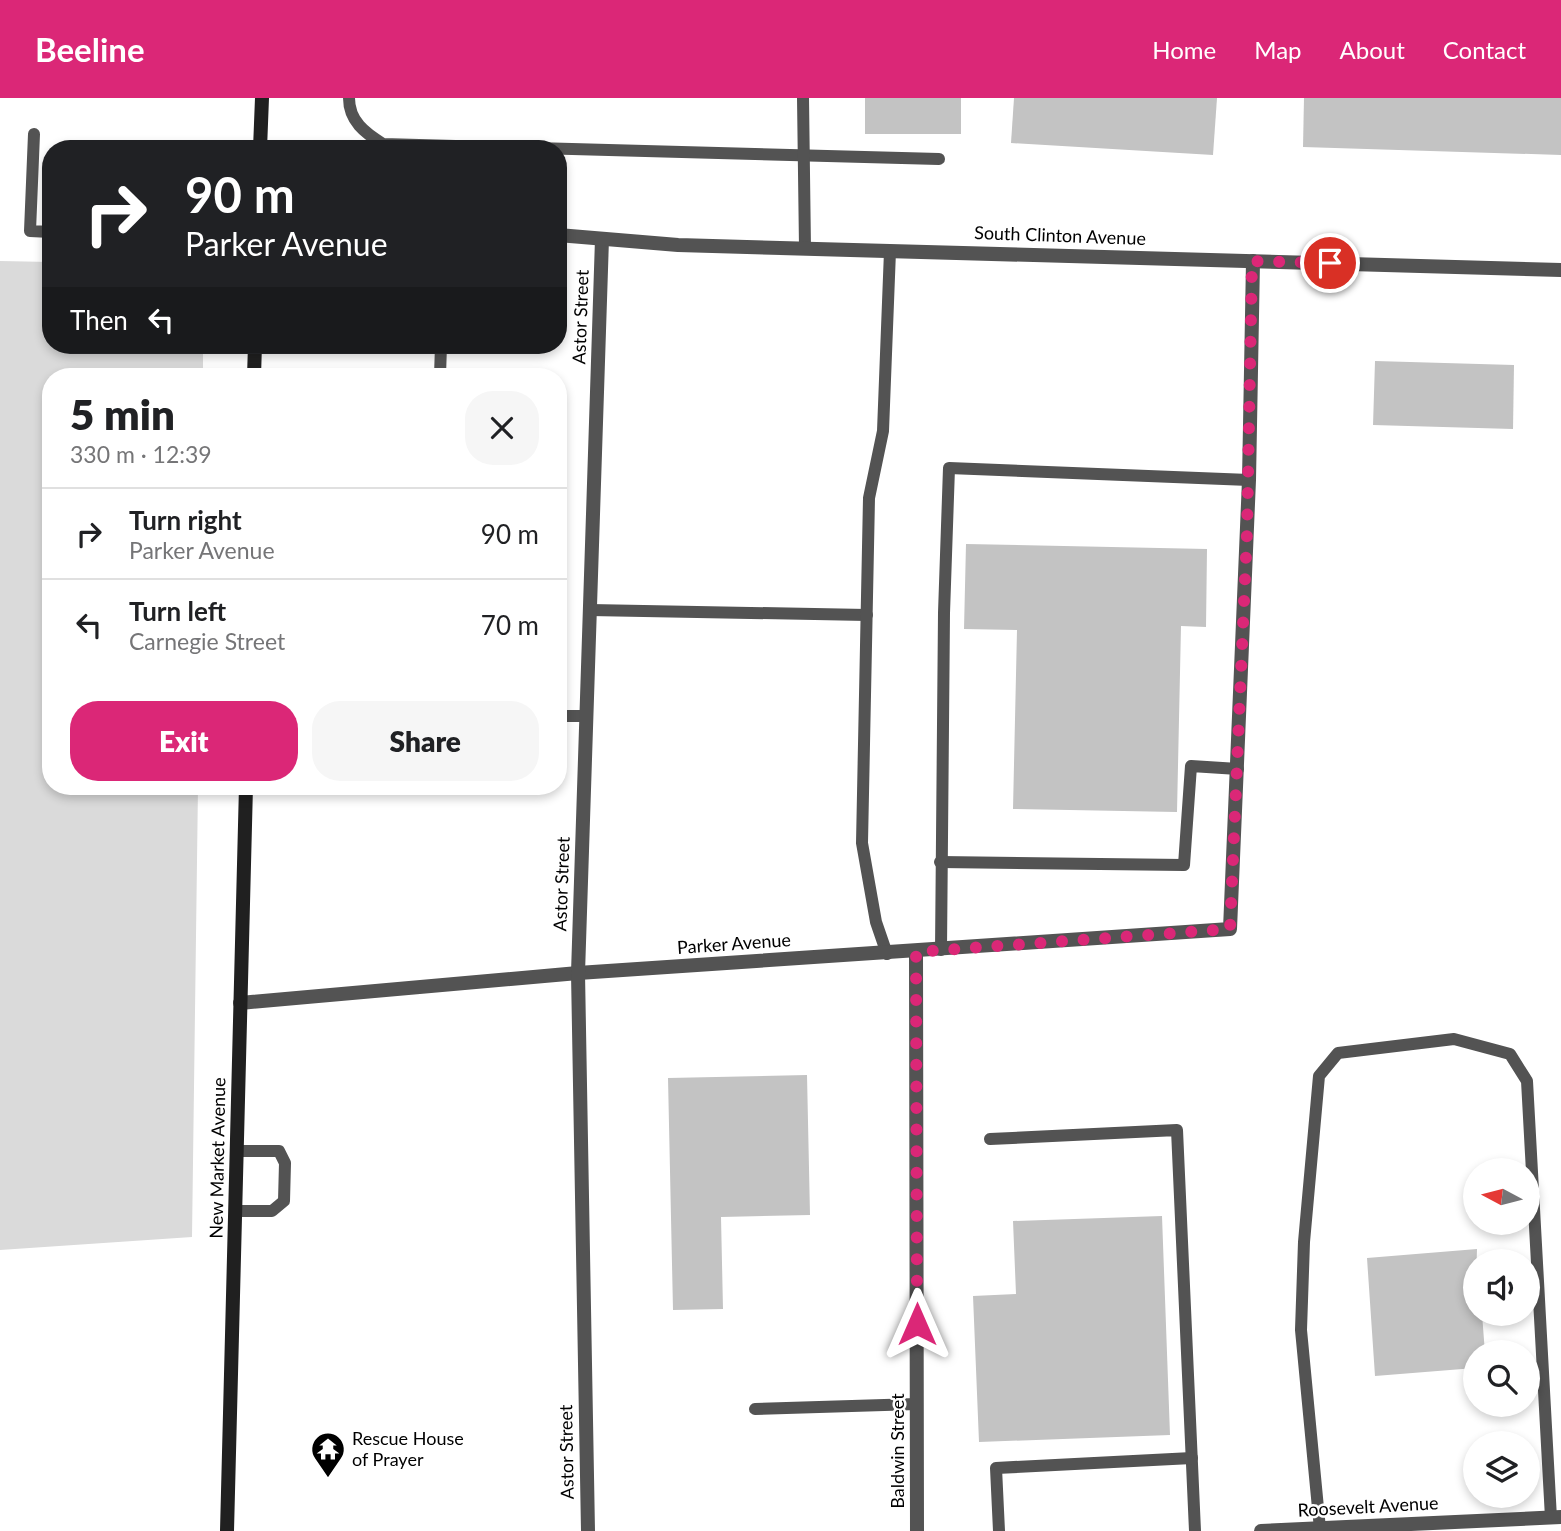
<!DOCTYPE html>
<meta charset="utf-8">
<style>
:root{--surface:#fff;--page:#f6f6f6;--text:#202124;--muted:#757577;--line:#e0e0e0;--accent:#db2777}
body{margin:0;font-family:Lato,sans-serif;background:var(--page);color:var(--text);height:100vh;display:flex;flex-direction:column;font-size:26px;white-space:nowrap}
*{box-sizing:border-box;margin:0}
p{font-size:23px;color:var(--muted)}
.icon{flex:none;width:38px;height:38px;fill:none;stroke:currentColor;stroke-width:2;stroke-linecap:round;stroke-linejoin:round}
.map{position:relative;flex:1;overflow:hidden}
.sheet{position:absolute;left:42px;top:270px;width:525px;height:427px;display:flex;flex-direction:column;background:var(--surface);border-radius:28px;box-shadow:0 4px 10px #0003}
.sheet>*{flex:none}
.top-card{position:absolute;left:42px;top:42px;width:525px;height:214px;border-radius:28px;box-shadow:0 4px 10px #0003;background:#202124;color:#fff;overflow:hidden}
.needle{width:46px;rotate:277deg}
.controls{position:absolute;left:1463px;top:1060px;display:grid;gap:14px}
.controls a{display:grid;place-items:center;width:77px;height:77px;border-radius:50%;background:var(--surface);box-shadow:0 4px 10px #0003;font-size:35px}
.pin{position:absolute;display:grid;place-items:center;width:60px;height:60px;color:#fff;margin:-30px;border:4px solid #fff;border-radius:50%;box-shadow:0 2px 7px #0007}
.me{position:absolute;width:77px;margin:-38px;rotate:0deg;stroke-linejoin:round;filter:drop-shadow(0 0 5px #0008)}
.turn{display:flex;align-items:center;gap:24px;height:147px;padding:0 28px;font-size:32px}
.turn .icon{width:91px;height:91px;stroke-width:2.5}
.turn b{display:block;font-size:49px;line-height:60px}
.then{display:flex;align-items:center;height:66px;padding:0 28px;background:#0003;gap:14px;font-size:26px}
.round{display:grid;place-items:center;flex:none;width:74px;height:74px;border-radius:28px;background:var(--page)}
.overview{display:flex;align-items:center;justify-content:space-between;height:119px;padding:0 28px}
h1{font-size:42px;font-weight:800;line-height:52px}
.primary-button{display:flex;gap:14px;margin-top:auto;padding:14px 28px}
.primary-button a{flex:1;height:80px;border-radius:28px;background:var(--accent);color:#fff;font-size:28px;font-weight:800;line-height:80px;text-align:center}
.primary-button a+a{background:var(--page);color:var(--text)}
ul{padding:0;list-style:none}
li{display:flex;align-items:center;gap:21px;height:91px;padding:0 28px;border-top:2px solid var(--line)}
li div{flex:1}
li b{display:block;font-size:26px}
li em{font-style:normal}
header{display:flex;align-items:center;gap:42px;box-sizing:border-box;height:98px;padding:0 35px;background:var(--accent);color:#fff}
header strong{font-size:33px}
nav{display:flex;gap:38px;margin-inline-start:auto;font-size:24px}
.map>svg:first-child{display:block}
</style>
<header>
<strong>Beeline</strong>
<nav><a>Home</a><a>Map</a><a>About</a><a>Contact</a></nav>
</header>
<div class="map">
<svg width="1561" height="1433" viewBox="0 0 1561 1433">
<rect width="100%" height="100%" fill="#fff"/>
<path fill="#dadada" d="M0,163L51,164V247H203V278H51V688H198L192,1139L0,1152Z"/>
<g fill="#c3c3c3">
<rect x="865" y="0" width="96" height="36"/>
<path d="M1014,0H1217L1213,57L1011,45Z"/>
<path d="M1304,0H1561V57L1303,49Z"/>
<path d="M1375,263L1514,267L1513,331L1373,327Z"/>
<path d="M966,446L1207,451L1206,529L1181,528L1177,714L1013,711L1017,532L964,531Z"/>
<path d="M807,977L810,1117L721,1119L723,1211L673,1212L668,980Z"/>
<path d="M1162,1118L1170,1337L979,1344L973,1198L1016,1196L1013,1123Z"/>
<path d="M1477,1151L1475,1216H1482L1485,1255H1475V1270L1375,1278L1367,1160Z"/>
</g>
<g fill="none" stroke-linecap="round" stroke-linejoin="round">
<g stroke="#535353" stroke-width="12">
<path d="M349,0C349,23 365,35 383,46L939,61"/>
<path d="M803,0L805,150"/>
<path d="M34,36L30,133L51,134"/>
<path d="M440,278L441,247"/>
<path d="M590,512L867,517"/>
<path d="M558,618H587"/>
<path d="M484,688H490"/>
<path d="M940,764L1184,767L1191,668L1238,671"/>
<path d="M941,852L944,515L949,370L1249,382"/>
<path d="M887,856L876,824L862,745L869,400L883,333L890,153"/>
<path d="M990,1041L1177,1032L1195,1433"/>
<path d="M237,1113H272L284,1103L285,1065L279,1053H237"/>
<path d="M755,1311L917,1306"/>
<path d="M1320,1431L1301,1232L1304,1144L1319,978L1338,955L1454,941L1510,956L1527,983L1551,1420"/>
<path d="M999,1433L996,1370L1192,1360"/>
</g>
<g stroke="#535353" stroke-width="14">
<path d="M916,854L917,1433"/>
<path d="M240,905L578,875L1230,831L1249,382L1253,163"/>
<path d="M588,1433L578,875L602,141"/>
<path d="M1261,1433L1561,1419"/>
</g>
<path stroke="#535353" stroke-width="14" d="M558,137L678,147L1561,172"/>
<g stroke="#202020" stroke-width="14">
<path d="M260,51L262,0"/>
<path d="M254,278L255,247"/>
<path d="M227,1433L246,688"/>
</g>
</g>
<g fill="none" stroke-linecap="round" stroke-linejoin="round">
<path stroke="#db2777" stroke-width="12" stroke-dasharray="0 21.6" d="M917,1226L916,854L1230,831L1247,434L1252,163L1330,165"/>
</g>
<defs>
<g id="temple-pin" transform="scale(1.75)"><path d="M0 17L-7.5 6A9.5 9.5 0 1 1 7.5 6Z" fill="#000" stroke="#fff"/><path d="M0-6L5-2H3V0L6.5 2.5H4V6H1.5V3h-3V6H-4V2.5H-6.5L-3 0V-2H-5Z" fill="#fff"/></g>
</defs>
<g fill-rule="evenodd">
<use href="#temple-pin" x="328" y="1351"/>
</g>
<g text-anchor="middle" stroke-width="5" stroke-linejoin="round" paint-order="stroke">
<g font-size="18" fill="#000" stroke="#fff">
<text transform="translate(1060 138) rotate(2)" y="6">South Clinton Avenue</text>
<text transform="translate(581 219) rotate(-88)" y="6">Astor Street</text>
<text transform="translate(562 786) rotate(-88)" y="6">Astor Street</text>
<text transform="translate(734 846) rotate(-4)" y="6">Parker Avenue</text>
<text transform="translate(218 1060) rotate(-89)" y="6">New Market Avenue</text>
<text transform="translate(898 1353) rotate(-90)" y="6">Baldwin Street</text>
<text transform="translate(567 1354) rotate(-91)" y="6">Astor Street</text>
<text transform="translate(1368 1409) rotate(-3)" y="6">Roosevelt Avenue</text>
</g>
<g font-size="18" fill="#000" stroke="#fff" text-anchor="start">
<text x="352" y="1347">Rescue House<tspan x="352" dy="21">of Prayer</tspan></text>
</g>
</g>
</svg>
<div class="controls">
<a><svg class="needle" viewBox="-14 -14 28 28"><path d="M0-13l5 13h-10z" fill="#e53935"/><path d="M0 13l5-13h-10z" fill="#757577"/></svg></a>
<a><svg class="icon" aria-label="sound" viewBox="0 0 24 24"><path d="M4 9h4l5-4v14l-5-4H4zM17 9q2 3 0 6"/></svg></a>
<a><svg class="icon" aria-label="search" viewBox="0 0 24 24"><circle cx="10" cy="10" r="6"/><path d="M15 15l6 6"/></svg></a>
<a><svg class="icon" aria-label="layers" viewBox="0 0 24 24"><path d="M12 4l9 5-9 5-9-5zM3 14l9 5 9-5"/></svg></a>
</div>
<div class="pin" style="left:1330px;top:165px;background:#d93025"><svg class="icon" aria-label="arrive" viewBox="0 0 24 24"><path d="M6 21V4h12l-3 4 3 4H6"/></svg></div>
<svg class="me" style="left:917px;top:1226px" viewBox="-20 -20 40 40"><path d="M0-17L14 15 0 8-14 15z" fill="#db2777" stroke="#fff" stroke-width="4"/></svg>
<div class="top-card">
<div class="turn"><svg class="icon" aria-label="right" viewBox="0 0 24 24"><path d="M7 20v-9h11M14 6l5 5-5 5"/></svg><div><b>90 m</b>Parker Avenue</div></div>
<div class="then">Then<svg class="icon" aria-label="left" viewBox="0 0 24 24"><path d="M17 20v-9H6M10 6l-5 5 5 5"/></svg></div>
</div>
<section class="sheet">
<div class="overview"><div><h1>5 min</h1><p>330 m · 12:39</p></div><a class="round"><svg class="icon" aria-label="close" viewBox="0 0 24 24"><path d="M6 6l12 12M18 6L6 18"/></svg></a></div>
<ul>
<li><svg class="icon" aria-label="right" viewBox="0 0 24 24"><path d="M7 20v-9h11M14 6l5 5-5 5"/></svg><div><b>Turn right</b><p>Parker Avenue</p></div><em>90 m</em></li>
<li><svg class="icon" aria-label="left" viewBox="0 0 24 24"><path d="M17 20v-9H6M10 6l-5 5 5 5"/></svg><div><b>Turn left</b><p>Carnegie Street</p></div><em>70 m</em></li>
</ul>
<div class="primary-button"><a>Exit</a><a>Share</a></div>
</section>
</div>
